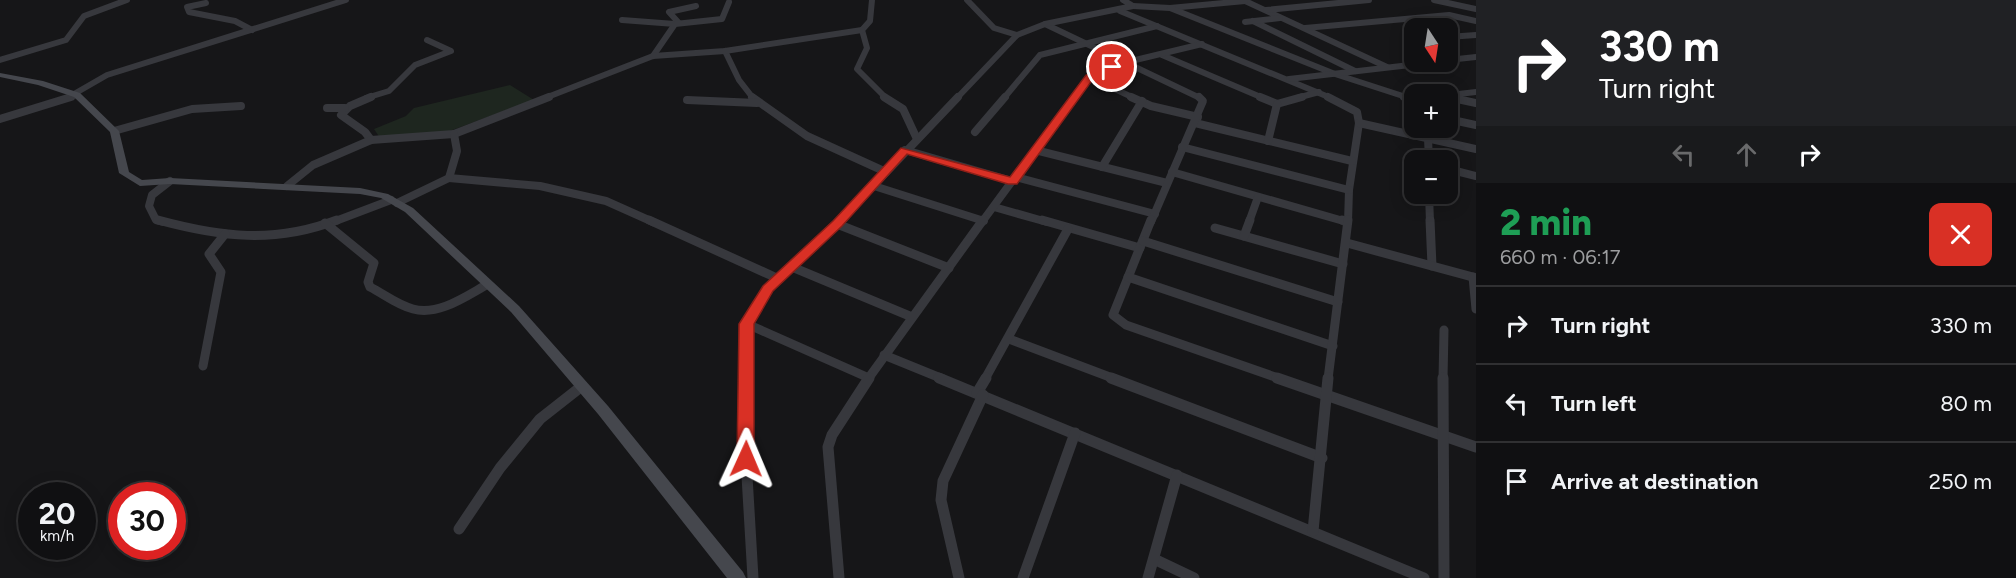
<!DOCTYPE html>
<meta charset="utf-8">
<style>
:root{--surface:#101012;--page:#1e1e20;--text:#f1f3f6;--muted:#9c9d9f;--line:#303032}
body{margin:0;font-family:Figtree,sans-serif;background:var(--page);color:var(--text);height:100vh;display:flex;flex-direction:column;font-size:22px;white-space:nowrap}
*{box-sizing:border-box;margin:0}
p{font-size:20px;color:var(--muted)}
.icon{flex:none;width:33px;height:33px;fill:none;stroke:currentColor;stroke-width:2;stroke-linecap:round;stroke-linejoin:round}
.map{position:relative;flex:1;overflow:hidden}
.panel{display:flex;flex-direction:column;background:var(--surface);width:540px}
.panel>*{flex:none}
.hud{background:#202124;color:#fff;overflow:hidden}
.needle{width:39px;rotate:168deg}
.tools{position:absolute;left:1404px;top:18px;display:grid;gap:12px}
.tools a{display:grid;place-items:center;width:54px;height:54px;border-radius:12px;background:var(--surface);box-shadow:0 3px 15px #0003,0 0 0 2px var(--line);font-size:30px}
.speed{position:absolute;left:18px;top:482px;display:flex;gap:12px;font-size:30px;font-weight:700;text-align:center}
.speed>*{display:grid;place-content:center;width:78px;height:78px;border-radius:50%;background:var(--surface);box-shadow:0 3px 15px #0003,0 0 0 2px var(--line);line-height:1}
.speed small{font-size:15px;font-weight:400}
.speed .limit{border:9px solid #d22;background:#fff;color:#111}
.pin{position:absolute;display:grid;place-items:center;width:51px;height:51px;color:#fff;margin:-26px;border:3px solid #fff;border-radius:50%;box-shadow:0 2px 6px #0007}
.me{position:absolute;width:66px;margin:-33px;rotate:1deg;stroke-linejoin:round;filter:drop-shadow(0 0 4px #0008)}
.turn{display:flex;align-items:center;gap:21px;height:126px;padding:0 24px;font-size:27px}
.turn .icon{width:78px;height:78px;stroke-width:2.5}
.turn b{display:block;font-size:42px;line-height:51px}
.lanes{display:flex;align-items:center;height:57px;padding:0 24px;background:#0003;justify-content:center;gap:30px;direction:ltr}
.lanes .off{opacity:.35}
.round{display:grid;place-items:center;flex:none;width:63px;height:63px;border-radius:12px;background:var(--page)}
.summary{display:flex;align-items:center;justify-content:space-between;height:102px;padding:0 24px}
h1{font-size:36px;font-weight:800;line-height:45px;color:#1e9e55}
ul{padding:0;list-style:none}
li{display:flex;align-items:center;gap:18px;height:78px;padding:0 24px;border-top:2px solid var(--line)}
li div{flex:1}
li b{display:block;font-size:22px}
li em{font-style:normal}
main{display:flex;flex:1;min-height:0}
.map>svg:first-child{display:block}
</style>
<main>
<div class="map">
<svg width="1476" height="578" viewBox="0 0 1476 578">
<rect width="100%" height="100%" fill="#161618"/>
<path fill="#1e261f" d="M510,85L534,100L447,132L380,138L374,129L406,116L414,108Z"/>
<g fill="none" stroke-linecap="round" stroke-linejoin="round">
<g stroke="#37383d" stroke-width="6">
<path d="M872,0L870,21L862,30L867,48L857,69L886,98"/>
<path d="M967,0L994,28L1017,35"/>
<path d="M1243,0L1387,67"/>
<path d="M1434,0L1476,9"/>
<path d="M206,3L187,7L189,12L235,21L252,30"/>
<path d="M1133,6L1170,8L1245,1"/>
<path d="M1170,8L1335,74L1409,98"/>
<path d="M1266,10L1369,0"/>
<path d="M1120,11L1331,98"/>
<path d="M622,20L675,24"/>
<path d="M1253,21L1355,71"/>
<path d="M678,22L669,12L696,6"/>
<path d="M1245,22L1280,18"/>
<path d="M1045,24L1200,98"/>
<path d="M1305,28L1449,15L1476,21"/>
<path d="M1448,37L1476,35"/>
<path d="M725,51L739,80L753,98"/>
<path d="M1162,55L1263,98"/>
<path d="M653,56L675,24L722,19L729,2"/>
<path d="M0,60L66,40L84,16L127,0"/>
<path d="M1448,60L1476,57"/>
<path d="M1089,77L1134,98"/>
<path d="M1289,79L1436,62"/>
<path d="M74,94L107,75L346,0"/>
<path d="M1450,95L1476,92"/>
<path d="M1448,97L1454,98"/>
<path d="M67,98L77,95"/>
<path d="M366,98L389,91L415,65L451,51L427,40"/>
<path d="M545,98L653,56L725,51L862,30"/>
<path d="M957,98L1017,35L1045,24L1133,6L1123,0"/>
<path d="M1004,98L1040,55L1157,26"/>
<path d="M1073,98L1089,77L1127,62L1202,44"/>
<path d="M1297,98L1319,92"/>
</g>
<g stroke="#37383d" stroke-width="8">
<path d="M371,97L350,106L341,115L365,132L371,140"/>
<path d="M752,97L807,136L886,172"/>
<path d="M884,97L903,109L917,139"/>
<path d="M1131,97L1151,106L1198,117"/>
<path d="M1260,97L1277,104L1302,97"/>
<path d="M1328,97L1357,112L1359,123L1349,190L1348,222"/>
<path d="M1404,97L1414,100"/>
<path d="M1448,97L1476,103"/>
<path d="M687,100L757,103"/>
<path d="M327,108H345"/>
<path d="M0,119L71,97"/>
<path d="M1448,119L1476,125"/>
<path d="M1195,123L1352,161"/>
<path d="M1359,123L1476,149"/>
<path d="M114,131L192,109L241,106"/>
<path d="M975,132L1005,97"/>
<path d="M1428,139L1429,160"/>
<path d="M1268,141L1277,104"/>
<path d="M1182,147L1349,190"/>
<path d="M905,150L1012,181"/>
<path d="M1035,150L1167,183"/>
<path d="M1102,167L1142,101"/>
<path d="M1448,169L1476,176"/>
<path d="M1172,172L1347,222"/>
<path d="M1016,177L1155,214"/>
<path d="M449,178L540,186L606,201L653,222"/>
<path d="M287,186L313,165L371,140L454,134L549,97"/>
<path d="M874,186L984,221"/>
<path d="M1429,194L1430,222"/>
<path d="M397,203L449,178L457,151L454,134"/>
<path d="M994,207L1047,222"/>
<path d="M164,222L156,220L149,206L152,195L170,181"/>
<path d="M333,222L391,200"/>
<path d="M839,222L958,97"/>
<path d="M982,222L1074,97"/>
<path d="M1151,222L1203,101L1199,97"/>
<path d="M1249,222L1258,197"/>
</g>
<g stroke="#37383d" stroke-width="9">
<path d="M158,220C221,237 274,244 337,220"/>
<path d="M649,220L779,279"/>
<path d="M1042,220L1140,248"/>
<path d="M1151,220L1113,315L1126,325L1281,379"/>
<path d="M1342,220L1347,222"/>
<path d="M1430,220L1432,266"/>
<path d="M325,223L374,263L368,282L370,287C384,294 397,305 413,309C439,316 466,296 488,284"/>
<path d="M837,224L949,268"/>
<path d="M1215,228L1343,264"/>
<path d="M1244,236L1250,220"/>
<path d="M1143,241L1338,302"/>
<path d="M1347,243L1476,278"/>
<path d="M792,267L912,317"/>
<path d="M1128,277L1333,346"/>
<path d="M1473,277L1476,309"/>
<path d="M747,324L869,378"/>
<path d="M1009,339L1115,379"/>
<path d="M884,355L943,379"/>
<path d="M203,366L221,272L209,254L225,234"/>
<path d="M747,379V324L768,289L840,220"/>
<path d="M868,379L983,220"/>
<path d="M985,379L1068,229"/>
<path d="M1328,379L1348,220"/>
<path d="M1443,379L1444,330"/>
</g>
<g stroke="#37383d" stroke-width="11">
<path d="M747,378L746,459L753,578"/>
<path d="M939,378L1424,578"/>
<path d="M1111,378L1322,458"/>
<path d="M1277,378L1476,447"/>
<path d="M1443,378L1444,578"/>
<path d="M977,393L986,378"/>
<path d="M459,529L500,468L540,419L582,386"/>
<path d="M1313,531L1328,378"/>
<path d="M1154,559L1194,578"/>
<path d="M839,578L828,447L832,435L869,378"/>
<path d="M959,578L941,500L943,481L983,395"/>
<path d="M1023,578L1075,433"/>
<path d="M1148,578L1177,475"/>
</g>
<path fill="#45474d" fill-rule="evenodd" d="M0,73L43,81L80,93L119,131L129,172L142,180L170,178L360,188L388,194L413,208L519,306L608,406L743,572L746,578H727L598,414L511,312L405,212L381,198L360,194L170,184L140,186L119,173L110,132L74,97L38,85L0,77Z"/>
</g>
<path fill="#d93025" stroke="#8d1f18" stroke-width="1.5" d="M1112,65H1115V69L1093,79L1017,184H1008L907,154L842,226L773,291L754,324V459L752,464H740L737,459L739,324L763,286L833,221L901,148L1010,177L1086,75Z"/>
</svg>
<div class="tools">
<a><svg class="needle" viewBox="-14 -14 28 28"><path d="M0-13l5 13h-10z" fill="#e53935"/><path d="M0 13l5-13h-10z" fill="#9c9d9f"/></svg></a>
<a>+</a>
<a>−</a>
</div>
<div class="speed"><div>20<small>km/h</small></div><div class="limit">30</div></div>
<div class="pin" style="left:1112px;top:67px;background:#d93025"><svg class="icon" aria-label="arrive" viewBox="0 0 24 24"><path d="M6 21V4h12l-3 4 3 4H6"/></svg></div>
<svg class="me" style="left:746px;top:459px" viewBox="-20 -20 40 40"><path d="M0-17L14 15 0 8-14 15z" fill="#d93025" stroke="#fff" stroke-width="4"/></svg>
</div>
<section class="panel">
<div class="hud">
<div class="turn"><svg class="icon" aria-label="right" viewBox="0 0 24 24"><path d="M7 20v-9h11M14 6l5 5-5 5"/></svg><div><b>330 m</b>Turn right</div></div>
<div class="lanes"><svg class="icon off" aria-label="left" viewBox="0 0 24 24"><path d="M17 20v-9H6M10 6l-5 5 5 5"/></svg><svg class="icon off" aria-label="ahead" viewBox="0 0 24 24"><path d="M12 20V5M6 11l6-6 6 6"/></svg><svg class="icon" aria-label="right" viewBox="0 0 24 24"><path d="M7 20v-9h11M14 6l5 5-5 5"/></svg></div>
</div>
<div class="summary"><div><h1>2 min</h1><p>660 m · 06:17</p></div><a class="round" style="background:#d93025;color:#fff"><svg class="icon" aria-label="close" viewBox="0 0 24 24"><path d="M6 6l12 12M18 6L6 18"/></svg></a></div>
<ul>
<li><svg class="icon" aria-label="right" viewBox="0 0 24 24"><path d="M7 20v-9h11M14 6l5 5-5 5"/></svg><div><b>Turn right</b></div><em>330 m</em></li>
<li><svg class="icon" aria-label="left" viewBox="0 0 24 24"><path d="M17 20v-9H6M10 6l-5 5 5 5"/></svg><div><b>Turn left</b></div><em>80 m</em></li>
<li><svg class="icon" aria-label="arrive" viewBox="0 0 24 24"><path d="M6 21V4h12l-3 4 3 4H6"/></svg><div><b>Arrive at destination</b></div><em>250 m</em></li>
</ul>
</section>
</main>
